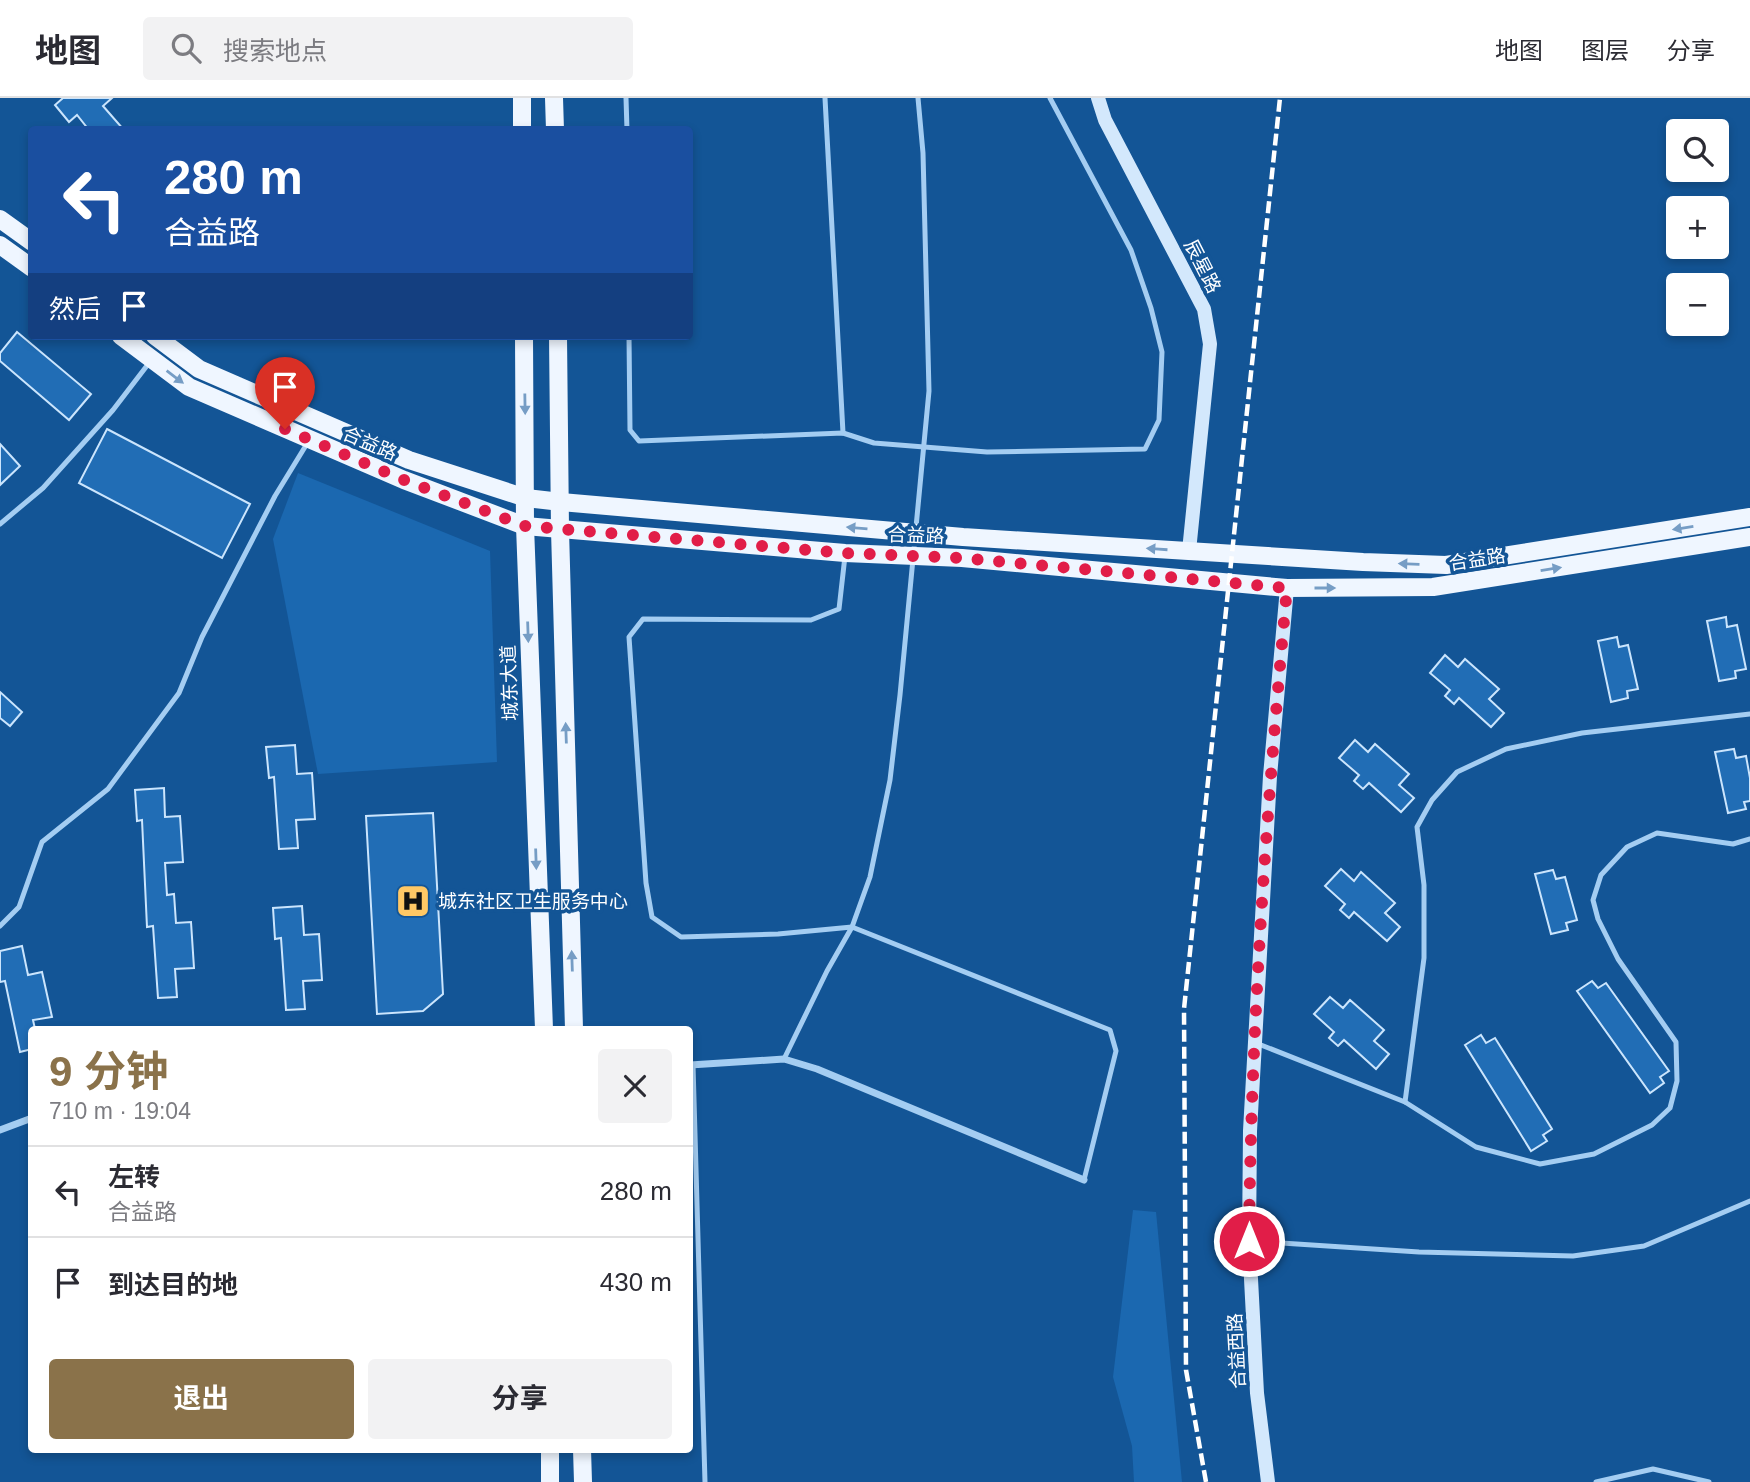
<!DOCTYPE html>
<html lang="zh">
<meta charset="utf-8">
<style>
:root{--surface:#fff;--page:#f2f2f3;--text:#2b2b33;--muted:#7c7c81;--line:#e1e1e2;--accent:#8a724a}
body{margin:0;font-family:Helvetica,"Noto Sans SC",sans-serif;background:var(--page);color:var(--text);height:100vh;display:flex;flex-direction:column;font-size:26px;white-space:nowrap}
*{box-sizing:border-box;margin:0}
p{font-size:23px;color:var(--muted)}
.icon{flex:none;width:38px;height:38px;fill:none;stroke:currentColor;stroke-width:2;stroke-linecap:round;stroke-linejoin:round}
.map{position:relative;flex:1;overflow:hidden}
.sheet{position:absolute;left:28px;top:928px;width:665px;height:427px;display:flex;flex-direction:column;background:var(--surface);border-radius:7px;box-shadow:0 4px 10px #0003}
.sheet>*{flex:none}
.top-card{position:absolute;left:28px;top:28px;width:665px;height:214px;border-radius:7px;box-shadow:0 4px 10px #0003;background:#1a4fa0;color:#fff;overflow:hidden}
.buttons{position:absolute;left:1666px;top:21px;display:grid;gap:14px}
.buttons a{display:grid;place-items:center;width:63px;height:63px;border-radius:7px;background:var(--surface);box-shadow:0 4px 10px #0003;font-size:35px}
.pin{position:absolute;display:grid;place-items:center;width:60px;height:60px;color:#fff;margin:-72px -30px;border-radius:50% 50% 50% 0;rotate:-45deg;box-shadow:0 0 7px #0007}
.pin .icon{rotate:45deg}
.me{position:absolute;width:77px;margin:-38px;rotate:0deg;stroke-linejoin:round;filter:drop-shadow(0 0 5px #0008)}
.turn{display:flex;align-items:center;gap:24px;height:147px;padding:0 21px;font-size:32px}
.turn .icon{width:91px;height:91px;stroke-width:2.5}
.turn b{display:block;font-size:49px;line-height:60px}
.then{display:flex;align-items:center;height:66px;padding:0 21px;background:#0003;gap:14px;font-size:26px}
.round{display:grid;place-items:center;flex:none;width:74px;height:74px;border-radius:7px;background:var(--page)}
.summary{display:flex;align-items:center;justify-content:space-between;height:119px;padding:0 21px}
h1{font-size:42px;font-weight:700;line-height:52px;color:var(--accent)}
.button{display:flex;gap:14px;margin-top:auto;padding:14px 21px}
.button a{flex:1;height:80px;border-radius:7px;background:var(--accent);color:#fff;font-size:28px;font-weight:700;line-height:80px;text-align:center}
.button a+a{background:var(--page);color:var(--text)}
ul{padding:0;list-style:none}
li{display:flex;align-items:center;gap:21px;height:91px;padding:0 21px;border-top:2px solid var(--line)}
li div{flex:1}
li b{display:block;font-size:26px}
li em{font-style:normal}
header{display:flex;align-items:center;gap:42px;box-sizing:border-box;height:98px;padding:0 35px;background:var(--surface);border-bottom:2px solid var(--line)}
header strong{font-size:33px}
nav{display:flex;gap:38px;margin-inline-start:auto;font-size:24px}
.search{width:490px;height:63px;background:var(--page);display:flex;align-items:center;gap:18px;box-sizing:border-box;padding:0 24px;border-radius:7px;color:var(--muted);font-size:26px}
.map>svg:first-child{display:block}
</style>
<header>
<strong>地图</strong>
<div class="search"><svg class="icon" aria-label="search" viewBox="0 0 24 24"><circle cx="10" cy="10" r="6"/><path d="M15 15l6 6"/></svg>搜索地点</div>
<nav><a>地图</a><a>图层</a><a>分享</a></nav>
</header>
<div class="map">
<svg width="1750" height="1384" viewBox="0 0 1750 1384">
<rect width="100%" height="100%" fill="#135596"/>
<g fill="#1b68b0">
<path d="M298,375L490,453L497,664L318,676L273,441Z"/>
<path d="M1133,1112L1156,1114L1182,1384H1134L1132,1348L1113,1279Z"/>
</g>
<g fill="#216db5" stroke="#cbe5fd" stroke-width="2">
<path d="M63,0H112L103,8L124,32H89L77,17L69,24L55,7Z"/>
<path d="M17,234L91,296L69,322L0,263V255Z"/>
<path d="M107,331L250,406L222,460L79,385Z"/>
<path d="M0,346L20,368L0,387Z"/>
<path d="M1726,519L1727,529L1737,527L1746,571L1735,573L1736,580L1719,583L1707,523Z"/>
<path d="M1617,539L1619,549L1628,547L1638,591L1627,593L1628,600L1611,604L1598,543Z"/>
<path d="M1445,557L1458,569L1465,561L1499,591L1489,601L1504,615L1491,629L1459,600L1454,606L1445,598L1450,592L1430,575Z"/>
<path d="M0,594L22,614L10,628L0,620Z"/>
<path d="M1355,642L1368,654L1375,646L1409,676L1399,687L1414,700L1401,714L1369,685L1363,691L1354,683L1359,677L1339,660Z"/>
<path d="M295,647L297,676L312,675L315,721L296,722L298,750L279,751L274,679L269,680L266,649Z"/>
<path d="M1734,651L1736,660L1746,658L1750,680V703L1744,704L1746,711L1728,715L1715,654Z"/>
<path d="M164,690L165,719L180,718L183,764L165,765L167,797L174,796L176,825L191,824L194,870L175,871L177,899L158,900L153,828L147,829L142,722L137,723L135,692Z"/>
<path d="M433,715L443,896L423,913L377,916L366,718Z"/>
<path d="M1341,771L1354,783L1361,774L1395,805L1385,815L1400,829L1387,843L1354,814L1349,820L1340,812L1345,806L1325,788Z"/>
<path d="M1553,772L1556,781L1565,779L1577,822L1566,825L1568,832L1551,836L1535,776Z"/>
<path d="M302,808L304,837L319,836L322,882L303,883L305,911L286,912L281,840L275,841L273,810Z"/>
<path d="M22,848L28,877L42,874L52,919L33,922L35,931H32V951L20,954L5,883L0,884V853Z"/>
<path d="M1592,883L1598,890L1606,885L1669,973L1660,979L1664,985L1650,995L1577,893Z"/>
<path d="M1330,899L1343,910L1350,902L1384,932L1374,943L1389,956L1376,971L1344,942L1338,948L1329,940L1334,934L1314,916Z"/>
<path d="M1481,937L1486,945L1495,940L1552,1031L1543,1037L1547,1043L1531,1053L1465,947Z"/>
</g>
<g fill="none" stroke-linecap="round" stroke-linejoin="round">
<g stroke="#a4cdf2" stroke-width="5">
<path d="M626,0L627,32"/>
<path d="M825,0L843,335"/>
<path d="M629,238L630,332L639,343L843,335L874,345L987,354L1145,351L1159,322L1162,254L1151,210L1131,152L1050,0"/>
<path d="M0,426L43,390L113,312L149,265"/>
<path d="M845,458L839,511L811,522L643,521L629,539L646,785L652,819L681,839L778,836L852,829L1110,932L1116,953L1084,1082"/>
<path d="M0,828L19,809L42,744L108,691L179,595L202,539L275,398L308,344"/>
<path d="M1256,945L1405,1004L1476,1049L1540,1066L1594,1056L1652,1027L1670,1010L1677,983L1676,944L1618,861L1598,821L1593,802L1601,777L1627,749L1657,735L1733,746L1750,741"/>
<path d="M784,961L827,873L852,829L870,779L890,682L900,597L929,293L923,55L918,0"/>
<path d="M693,967L705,1384"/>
<path d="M1405,1004L1424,860V787L1417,729L1432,702L1457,674L1506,651L1582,635L1750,616"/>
<path d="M1249,1143L1419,1154L1573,1158L1644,1148L1750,1103"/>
<path d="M1596,1384L1653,1371L1709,1384"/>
</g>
<g stroke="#a4cdf2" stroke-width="7">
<path d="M690,967L784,961L817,971L1084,1082"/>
<path d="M0,1032L32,1020"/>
</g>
<g stroke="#d3e8fc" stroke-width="14">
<path d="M1098,0L1105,22L1204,211L1210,246L1189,453"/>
<path d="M1268,1384L1257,1295L1249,1143L1250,1033L1270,678L1287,490"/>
</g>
<g stroke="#eff6ff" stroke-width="18">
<path d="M522,0V32"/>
<path d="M554,0L555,32"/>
<path d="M0,121L32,144"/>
<path d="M0,147L32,170"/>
<path d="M121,238L189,289L404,382L525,428L845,455L962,460L1287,490L1433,489L1750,439"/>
<path d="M155,238L199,271L409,362L526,400L561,404L963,439L1363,464L1446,467L1750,419"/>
<path d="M524,238L525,428L544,931"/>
<path d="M558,238L560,432L574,931"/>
<path d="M550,1351V1384"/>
<path d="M582,1351L583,1384"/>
</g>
<path stroke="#fff" stroke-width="4.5" stroke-dasharray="12 5" stroke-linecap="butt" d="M1206,1384L1186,1272L1184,911L1280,0"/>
</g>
<defs><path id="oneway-solid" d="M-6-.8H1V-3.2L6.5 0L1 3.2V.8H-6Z" transform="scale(1.75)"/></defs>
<g fill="#769dc5">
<use href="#oneway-solid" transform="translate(175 279) rotate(37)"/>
<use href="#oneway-solid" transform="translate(525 306) rotate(89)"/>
<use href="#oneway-solid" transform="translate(857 430) rotate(-175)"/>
<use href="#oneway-solid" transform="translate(1683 430) rotate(171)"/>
<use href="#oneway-solid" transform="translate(1157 451) rotate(-176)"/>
<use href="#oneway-solid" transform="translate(1409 466) rotate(-178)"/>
<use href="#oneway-solid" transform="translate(1551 471) rotate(-9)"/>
<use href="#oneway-solid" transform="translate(1325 490)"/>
<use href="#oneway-solid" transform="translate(528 534) rotate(88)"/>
<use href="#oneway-solid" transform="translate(566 635) rotate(-92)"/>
<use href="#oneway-solid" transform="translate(536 761) rotate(88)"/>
<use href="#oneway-solid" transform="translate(572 863) rotate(-92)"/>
</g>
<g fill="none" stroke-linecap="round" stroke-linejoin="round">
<path stroke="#e11d48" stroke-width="12" stroke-dasharray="0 21.6" d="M285,331L404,382L525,428L845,455L962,460L1287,490C1267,707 1251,925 1249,1143"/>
</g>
<defs>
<g id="hospital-square" transform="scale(1.75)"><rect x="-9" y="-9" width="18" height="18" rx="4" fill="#ffc865" stroke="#135596"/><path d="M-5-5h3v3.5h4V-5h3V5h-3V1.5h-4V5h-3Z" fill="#111"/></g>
</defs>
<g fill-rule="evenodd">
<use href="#hospital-square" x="413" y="803"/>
</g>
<g text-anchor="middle" stroke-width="7" stroke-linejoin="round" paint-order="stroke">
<g font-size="19" fill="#fff" stroke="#135596">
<text transform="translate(1203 168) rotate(63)" y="7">辰星路</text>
<text transform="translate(370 345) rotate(23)" y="7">合益路</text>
<text transform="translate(916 437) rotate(2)" y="7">合益路</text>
<text transform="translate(1477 461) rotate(-9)" y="7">合益路</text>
<text transform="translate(509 585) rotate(-92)" y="7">城东大道</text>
<text transform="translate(1236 1253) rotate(-93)" y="7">合益西路</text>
</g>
<g font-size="19" fill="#fff" stroke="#135596" text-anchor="start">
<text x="438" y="810">城东社区卫生服务中心</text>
</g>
</g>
</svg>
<div class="buttons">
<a><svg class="icon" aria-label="search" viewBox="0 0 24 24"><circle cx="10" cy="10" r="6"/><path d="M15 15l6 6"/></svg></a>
<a>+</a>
<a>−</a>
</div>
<div class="pin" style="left:285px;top:331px;background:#d93025"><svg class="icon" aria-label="arrive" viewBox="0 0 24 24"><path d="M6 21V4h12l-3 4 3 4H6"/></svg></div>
<svg class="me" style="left:1249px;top:1143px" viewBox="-20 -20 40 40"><circle r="17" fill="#e11d48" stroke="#fff" stroke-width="3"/><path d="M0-11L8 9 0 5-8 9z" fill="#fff"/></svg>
<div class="top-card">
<div class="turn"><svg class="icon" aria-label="left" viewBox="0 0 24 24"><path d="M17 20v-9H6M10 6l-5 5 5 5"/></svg><div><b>280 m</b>合益路</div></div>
<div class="then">然后<svg class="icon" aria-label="arrive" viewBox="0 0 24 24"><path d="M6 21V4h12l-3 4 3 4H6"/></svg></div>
</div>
<section class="sheet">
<div class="summary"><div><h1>9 分钟</h1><p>710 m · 19:04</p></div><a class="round"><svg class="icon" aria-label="close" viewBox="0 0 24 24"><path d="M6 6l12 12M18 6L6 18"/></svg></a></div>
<ul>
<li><svg class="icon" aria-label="left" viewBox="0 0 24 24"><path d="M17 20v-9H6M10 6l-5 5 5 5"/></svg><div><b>左转</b><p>合益路</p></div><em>280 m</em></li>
<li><svg class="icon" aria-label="arrive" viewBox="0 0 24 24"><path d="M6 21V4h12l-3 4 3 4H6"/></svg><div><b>到达目的地</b></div><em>430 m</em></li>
</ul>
<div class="button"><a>退出</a><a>分享</a></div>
</section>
</div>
